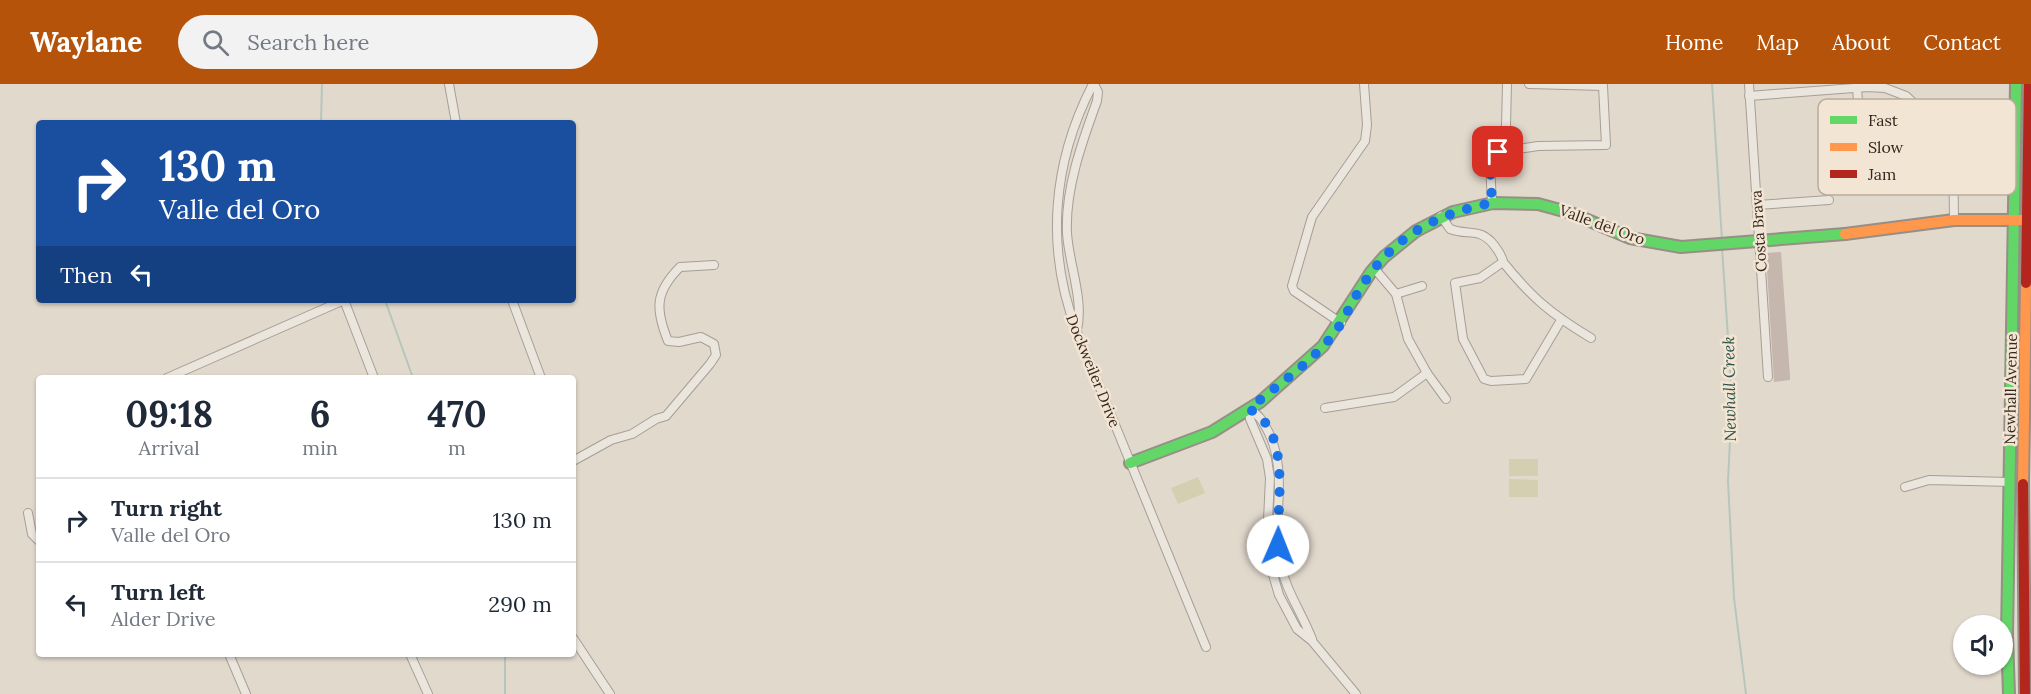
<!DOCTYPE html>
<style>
:root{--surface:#fff;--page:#f2f2f3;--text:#1f2937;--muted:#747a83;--line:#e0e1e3;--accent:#b45309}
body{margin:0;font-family:Lora,serif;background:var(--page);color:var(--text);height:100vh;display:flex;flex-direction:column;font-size:22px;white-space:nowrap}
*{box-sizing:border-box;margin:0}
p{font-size:20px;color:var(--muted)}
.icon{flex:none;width:33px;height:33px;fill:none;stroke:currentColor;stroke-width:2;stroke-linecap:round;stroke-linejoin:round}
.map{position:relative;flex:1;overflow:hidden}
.sheet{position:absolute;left:36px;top:291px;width:540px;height:282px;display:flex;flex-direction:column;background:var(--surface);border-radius:6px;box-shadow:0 2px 4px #0004}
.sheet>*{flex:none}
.guide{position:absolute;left:36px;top:36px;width:540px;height:183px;border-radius:6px;box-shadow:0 2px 4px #0004;background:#1a4fa0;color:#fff;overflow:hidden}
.fabs{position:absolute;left:1953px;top:531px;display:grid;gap:12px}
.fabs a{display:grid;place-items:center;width:60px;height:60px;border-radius:50%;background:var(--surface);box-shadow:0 2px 4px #0004;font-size:30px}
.pin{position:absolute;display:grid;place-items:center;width:51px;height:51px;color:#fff;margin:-26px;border-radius:12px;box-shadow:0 3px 9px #0006}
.me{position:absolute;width:66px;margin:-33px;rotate:1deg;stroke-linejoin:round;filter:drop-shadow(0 0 4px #0008)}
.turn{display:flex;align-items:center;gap:21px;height:126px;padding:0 24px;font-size:27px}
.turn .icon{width:78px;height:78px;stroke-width:2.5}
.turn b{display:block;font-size:42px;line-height:51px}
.then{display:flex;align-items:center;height:57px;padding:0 24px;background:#0003;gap:12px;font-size:22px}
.eta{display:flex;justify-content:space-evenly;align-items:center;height:102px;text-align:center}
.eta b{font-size:36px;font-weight:700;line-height:42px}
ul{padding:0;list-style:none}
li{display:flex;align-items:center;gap:18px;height:84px;padding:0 24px;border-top:2px solid var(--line)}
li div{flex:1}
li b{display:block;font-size:22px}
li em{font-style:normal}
header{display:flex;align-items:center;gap:36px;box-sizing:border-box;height:84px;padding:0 30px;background:var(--accent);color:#fff}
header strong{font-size:28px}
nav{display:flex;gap:33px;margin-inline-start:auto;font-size:21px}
.search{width:420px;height:54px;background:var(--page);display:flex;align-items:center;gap:15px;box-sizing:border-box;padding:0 21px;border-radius:33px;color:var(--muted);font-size:22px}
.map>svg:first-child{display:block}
</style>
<header>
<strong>Waylane</strong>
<div class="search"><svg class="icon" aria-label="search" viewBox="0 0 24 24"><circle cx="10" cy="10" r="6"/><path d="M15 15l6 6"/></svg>Search here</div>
<nav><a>Home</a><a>Map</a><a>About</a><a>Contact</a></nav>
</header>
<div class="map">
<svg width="2031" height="610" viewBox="0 0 2031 610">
<rect width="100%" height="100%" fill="#e2d9cd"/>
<g fill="#d4cfb0">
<rect x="1509" y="375" width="29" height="17"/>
<path d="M1198,393L1205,409L1178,420L1171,404Z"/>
<path d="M1509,395L1538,396V413H1509Z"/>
</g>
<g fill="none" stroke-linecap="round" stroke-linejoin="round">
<g stroke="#b7c6bb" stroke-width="2">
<path d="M1712,0L1722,156"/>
<path d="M321,39L322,0"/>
<path d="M1722,164L1732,314L1728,397L1734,514L1746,610"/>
<path d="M385,216L413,294"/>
<path d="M505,570V610"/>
</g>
</g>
<path fill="#c5b7ae" d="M1781,168L1790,292V296L1774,298L1766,169Z"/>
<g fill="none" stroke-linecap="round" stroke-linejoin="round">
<g stroke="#a79e96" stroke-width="10">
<g id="street">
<path d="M449,0L456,39"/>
<path d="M1093,0C1052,79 1045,165 1077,248L1206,563"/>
<path d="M1749,0L1768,293"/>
<path d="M1857,4L1860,44"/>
<path d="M1749,12L1867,3L1885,4L1906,12L1953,56"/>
<path d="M1953,56L1954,136"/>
<path d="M1953,56H2015"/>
<path d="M1954,67L2015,66"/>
<path d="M1498,68L1538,62L1606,61L1603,2L1529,0"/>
<path d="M1492,119L1490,81L1498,68L1506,42L1507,0"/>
<path d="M1757,121L1829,116"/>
<path d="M1441,132L1450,145C1468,152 1480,143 1494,161C1498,167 1502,171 1503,178C1532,214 1551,230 1591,254"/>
<path d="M1503,178L1480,194L1455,199L1463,255L1484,295L1491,297L1526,295L1561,236"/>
<path d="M1374,184L1396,210L1408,255L1427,289L1446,315"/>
<path d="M1396,210L1422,202"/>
<path d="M344,216L374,294"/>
<path d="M512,216L541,294"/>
<path d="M1341,239L1294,207L1292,202L1312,133L1365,57L1367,41L1364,0"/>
<path d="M1077,246C1084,215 1069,181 1067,149C1065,105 1082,58 1097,17L1098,8L1094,0"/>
<path d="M167,294L344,216"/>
<path d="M1325,324L1394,313L1427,289"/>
<path d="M1249,325L1250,335L1267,375L1270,394L1267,457L1269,477L1279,511L1297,545L1312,557L1356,610"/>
<path d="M1249,325C1260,331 1263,338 1269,349C1289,392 1271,435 1280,479C1286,507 1302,529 1312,555"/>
<path d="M573,377L611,356L632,350L656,335L666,332L710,280L716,271L714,260L701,253L679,258L668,257C655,225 655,208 680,183L714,181"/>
<path d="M1905,403L1929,396L2010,398"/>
<path d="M28,429L32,450L39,457"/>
<path d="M573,554L610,610"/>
<path d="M229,570L246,610"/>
<path d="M410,570L428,610"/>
</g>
</g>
<g stroke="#978e86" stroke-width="14">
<g id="fast">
<path d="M1130,379L1212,348L1260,318L1323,262L1371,188L1384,173L1416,147L1453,128L1493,119L1538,120L1571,129L1630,154L1681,163L1845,150"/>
<path d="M2009,610L2007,552L2016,0"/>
</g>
</g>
<g stroke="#978e86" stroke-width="14">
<g id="slow">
<path d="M1845,150L1954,136H2022"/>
<path d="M2023,400L2026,199"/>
</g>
</g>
<g stroke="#978e86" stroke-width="14">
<g id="jam">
<path d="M2026,199L2029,0"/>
<path d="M2023,400L2025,610"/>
</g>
</g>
<use href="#street" stroke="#eae5dd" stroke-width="8"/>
<use href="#fast" stroke="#63d668" stroke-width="10"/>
<use href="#slow" stroke="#ff974d" stroke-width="10"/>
<use href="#jam" stroke="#b3261e" stroke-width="10"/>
</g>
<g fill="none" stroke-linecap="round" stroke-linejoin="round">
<path stroke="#1a73e8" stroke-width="10" stroke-dasharray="0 18" d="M1278,462C1276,424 1293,347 1249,325C1275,303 1305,283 1328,257C1343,241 1350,220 1362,202C1393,153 1435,130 1492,119L1490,81L1498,68"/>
</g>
<g text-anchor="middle" stroke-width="5" stroke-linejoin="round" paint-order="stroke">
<g font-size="15" fill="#35261f" stroke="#f3e5d3">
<text transform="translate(1602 141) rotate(20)" y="5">Valle del Oro</text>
<text transform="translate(1759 147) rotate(-94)" y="5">Costa Brava</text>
<text transform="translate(1093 287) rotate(68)" y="5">Dockweiler Drive</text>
<text transform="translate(2011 305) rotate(-89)" y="5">Newhall Avenue</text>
</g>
<g font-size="16" font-style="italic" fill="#2f544c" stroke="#f3e5d3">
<text transform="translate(1729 305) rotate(-91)" y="6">Newhall Creek</text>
</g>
</g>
<rect x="1818" y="15" width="198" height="96" rx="9" fill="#f3e5d3" stroke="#baac9d" stroke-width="1.5"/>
<rect x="1830" y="32" width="27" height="8" fill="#63d668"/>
<rect x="1830" y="59" width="27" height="8" fill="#ff974d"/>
<rect x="1830" y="86" width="27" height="8" fill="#b3261e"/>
<g font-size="16" fill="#35261f">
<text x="1868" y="42">Fast</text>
<text x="1868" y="69">Slow</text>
<text x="1868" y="96">Jam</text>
</g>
</svg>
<div class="fabs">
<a><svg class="icon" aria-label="sound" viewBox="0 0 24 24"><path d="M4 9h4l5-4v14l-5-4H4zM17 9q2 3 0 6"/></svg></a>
</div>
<div class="pin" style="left:1498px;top:68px;background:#d93025"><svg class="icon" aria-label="arrive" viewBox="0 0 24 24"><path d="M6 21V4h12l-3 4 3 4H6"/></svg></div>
<svg class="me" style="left:1278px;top:462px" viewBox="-20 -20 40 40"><circle r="19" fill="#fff"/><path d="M0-13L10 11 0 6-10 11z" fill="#1a73e8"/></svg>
<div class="guide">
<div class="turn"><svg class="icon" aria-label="right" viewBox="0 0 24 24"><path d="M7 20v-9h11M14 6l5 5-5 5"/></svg><div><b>130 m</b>Valle del Oro</div></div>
<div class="then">Then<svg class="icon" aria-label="left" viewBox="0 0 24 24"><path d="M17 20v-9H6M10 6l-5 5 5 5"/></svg></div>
</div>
<section class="sheet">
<div class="eta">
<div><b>09:18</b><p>Arrival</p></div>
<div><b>6</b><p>min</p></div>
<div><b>470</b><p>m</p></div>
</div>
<ul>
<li><svg class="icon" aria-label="right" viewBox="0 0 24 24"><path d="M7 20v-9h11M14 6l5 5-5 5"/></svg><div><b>Turn right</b><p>Valle del Oro</p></div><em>130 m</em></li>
<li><svg class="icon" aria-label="left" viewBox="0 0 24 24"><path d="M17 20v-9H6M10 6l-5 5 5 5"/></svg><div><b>Turn left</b><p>Alder Drive</p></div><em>290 m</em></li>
</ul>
</section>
</div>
